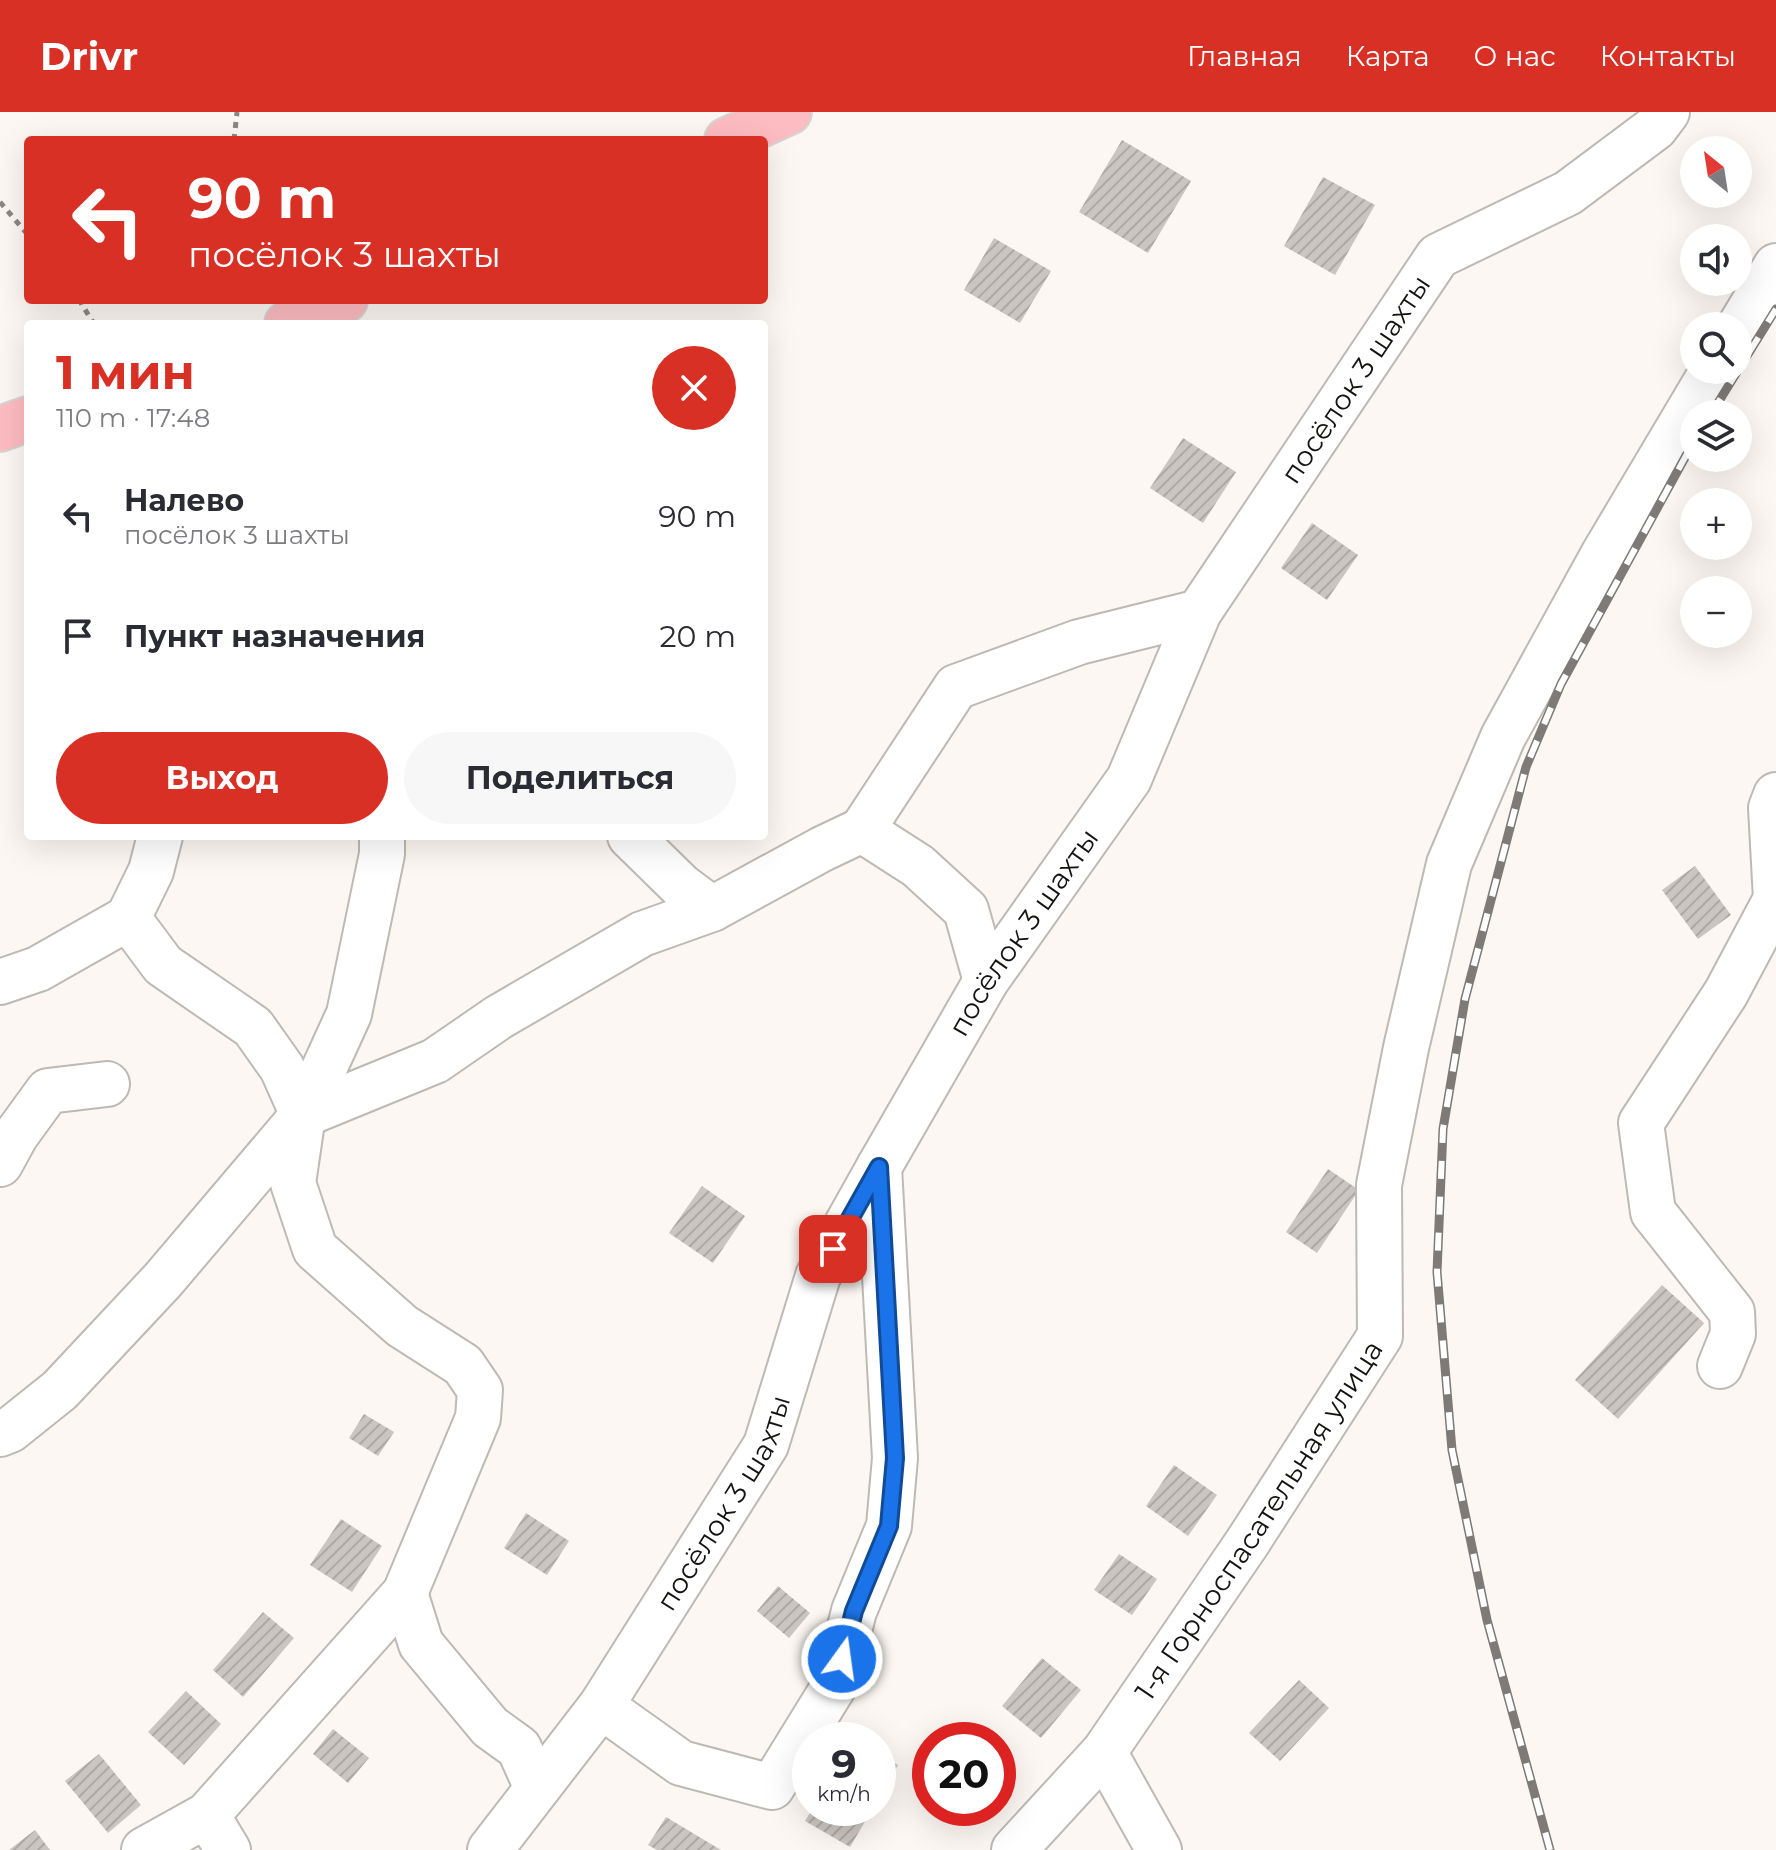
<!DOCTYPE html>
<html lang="ru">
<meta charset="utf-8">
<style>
:root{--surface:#fff;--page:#f7f7f7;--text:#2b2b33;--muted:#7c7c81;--accent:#d93025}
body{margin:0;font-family:Montserrat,sans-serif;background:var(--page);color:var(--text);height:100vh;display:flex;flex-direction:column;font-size:30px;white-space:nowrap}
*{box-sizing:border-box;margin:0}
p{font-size:26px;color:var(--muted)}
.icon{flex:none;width:44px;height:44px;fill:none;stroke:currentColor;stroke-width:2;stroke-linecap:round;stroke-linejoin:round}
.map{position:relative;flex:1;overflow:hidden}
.panel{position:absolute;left:24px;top:208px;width:744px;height:520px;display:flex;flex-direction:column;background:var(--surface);border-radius:8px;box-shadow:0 8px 32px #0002}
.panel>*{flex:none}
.guide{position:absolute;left:24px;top:24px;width:744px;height:168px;border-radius:8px;box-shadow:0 8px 32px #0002;background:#d93025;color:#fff;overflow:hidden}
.needle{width:52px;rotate:330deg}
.tools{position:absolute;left:1680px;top:24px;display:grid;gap:16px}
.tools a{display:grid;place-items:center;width:72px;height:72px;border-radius:50%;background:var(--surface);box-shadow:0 8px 32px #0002;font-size:40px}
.speed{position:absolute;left:792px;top:1610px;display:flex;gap:16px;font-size:40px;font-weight:700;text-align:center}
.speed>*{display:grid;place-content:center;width:104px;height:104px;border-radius:50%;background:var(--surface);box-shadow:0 8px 32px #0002;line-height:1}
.speed small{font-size:20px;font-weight:400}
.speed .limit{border:12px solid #d22;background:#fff;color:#111}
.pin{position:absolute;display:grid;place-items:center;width:68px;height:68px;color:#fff;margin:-34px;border-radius:16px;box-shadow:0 4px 12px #0006}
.me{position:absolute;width:88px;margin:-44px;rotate:14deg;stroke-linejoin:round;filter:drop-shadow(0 0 6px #0008)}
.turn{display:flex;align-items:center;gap:28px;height:168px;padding:0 32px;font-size:36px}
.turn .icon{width:104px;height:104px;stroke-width:2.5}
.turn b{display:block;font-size:56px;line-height:68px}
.round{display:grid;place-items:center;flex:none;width:84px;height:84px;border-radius:42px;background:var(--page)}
.overview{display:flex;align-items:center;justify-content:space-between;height:136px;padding:0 32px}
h1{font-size:48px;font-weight:700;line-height:60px;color:var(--accent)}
.primary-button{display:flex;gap:16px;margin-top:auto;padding:16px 32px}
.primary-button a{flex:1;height:92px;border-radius:48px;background:var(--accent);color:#fff;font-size:32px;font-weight:700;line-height:92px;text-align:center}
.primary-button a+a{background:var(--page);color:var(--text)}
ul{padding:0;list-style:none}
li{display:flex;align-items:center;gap:24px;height:120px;padding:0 32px}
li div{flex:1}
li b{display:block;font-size:30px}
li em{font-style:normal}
header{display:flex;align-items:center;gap:48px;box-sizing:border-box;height:112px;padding:0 40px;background:var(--accent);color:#fff}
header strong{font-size:38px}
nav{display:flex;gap:44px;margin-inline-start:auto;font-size:28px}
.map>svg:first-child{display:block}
</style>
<header>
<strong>Drivr</strong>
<nav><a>Главная</a><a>Карта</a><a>О нас</a><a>Контакты</a></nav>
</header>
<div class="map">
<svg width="1776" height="1738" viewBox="0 0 1776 1738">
<defs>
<pattern id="building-hatch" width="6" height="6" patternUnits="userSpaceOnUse" patternTransform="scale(2)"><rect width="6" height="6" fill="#cac5c0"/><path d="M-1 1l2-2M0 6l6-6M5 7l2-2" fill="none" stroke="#ada8a4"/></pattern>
</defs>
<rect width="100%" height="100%" fill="#fcf7f2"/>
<g fill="url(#building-hatch)">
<path d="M1122,28L1191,69L1148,141L1079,100Z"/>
<path d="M1323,65L1375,93L1335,163L1284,134Z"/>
<path d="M994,126L1051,159L1020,211L964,178Z"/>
<path d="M1183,326L1236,360L1203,411L1150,376Z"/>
<path d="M1312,411L1358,443L1327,488L1281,456Z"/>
<path d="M1695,754L1731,803L1698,827L1662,778Z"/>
<path d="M1328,1057L1359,1078L1317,1141L1286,1120Z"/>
<path d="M702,1074L745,1104L713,1151L669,1121Z"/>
<path d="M1662,1173L1704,1211L1618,1307L1575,1268Z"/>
<path d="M364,1302L394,1320L378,1344L349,1326Z"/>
<path d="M1174,1353L1217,1383L1188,1424L1146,1394Z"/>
<path d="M526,1401L569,1429L547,1463L504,1436Z"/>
<path d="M341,1407L382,1434L352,1480L310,1453Z"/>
<path d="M1119,1442L1157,1467L1132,1503L1094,1478Z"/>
<path d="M778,1474L810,1501L789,1526L757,1499Z"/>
<path d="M263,1500L294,1526L243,1585L213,1558Z"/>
<path d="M1042,1546L1081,1578L1041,1626L1002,1594Z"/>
<path d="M1299,1568L1329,1596L1280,1649L1249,1621Z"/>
<path d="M186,1579L221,1612L184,1653L148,1620Z"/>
<path d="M333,1617L369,1646L348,1671L313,1642Z"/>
<path d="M878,1641L898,1653L878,1687Z"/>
<path d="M99,1642L141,1693L108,1721L65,1669Z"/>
<path d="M813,1696H873L850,1735L805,1709Z"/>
<path d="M666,1705L721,1738H657L648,1733Z"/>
<path d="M35,1718L50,1738H9Z"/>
</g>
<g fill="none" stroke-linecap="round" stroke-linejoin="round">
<g stroke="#beb9b4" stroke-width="48">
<g id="minor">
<path d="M1738,217L1776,154"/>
<path d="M862,718L918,754L966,798L986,869"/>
<path d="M630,724L681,774L712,797L822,737L862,718L956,575L1079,530L1199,500"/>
<path d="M128,806L163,853L253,915L282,956L303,1003"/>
<path d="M0,870L38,857L128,806L151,759L160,724"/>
<path d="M0,1052L16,1023L48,979L107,972"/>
<path d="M1720,1254L1733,1222L1732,1200L1653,1100L1641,1011L1726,881L1776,787L1771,696L1776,683"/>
<path d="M0,1322L10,1318L60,1278L163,1168L303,1003L435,949L499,905L642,822L712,797"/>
<path d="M405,1481L421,1532L490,1615L519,1636L537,1676"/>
<path d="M601,1594L681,1651L772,1675L836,1571L854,1499L889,1414L895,1346L879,1055"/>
<path d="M1104,1640L1159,1738"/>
<path d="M207,1703L228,1738"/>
<path d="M144,1738L207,1703L405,1481L478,1306L480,1278L463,1253L402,1214L315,1137L293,1071L303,1003L349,902L382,742V724"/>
<path id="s1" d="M490,1738L601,1594L766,1333L818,1164L879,1055L986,869L1129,667L1199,500L1438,144L1568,81L1655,16L1667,0"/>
<path id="s2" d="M1014,1738L1104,1640L1247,1431L1380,1224L1379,1073L1406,936L1449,752L1503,625L1603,443L1713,258"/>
</g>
</g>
<g stroke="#d5d5d4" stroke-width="48">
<g id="major">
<path d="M727,28L789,0"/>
<path d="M287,212L345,188"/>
<path d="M0,317L28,307"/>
</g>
</g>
<g stroke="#8b8784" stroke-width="5" stroke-dasharray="6 6" stroke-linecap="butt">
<path d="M234,28L237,0"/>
<path d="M0,90L28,123"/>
<path d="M84,188L81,191L94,212"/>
</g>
<use href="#minor" stroke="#fff" stroke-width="44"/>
<use href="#major" stroke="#fdbcc1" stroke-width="44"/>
<g stroke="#7d7a77" stroke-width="9">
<g id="rail">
<path d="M1711,302L1776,197"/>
<path d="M1550,1738L1487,1508L1452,1338L1437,1160L1443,1017L1465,887L1526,655L1561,572L1694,329"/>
</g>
</g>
<use href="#rail" stroke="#fff" stroke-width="6" stroke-dasharray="18" stroke-linecap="butt"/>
</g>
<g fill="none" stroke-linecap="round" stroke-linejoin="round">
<g stroke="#114b97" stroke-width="20">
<path id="route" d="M833,1137L879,1055L895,1346L889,1414L854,1499L842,1547"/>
</g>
<use href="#route" stroke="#1a73e8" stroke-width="14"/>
</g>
<g text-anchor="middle" stroke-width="7" stroke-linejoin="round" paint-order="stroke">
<g font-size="28" fill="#151311" stroke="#fff">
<text dy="10" stroke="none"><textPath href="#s1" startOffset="1716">посёлок 3 шахты</textPath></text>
<text dy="10" stroke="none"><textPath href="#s1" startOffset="1068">посёлок 3 шахты</textPath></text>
<text dy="10" stroke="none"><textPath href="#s1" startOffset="420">посёлок 3 шахты</textPath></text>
<text dy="10" stroke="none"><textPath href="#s2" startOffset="412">1-я Горноспасательная улица</textPath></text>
</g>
</g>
</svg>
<div class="tools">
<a><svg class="needle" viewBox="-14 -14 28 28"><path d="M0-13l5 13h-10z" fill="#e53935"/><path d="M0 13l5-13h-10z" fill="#7c7c81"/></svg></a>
<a><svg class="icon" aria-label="sound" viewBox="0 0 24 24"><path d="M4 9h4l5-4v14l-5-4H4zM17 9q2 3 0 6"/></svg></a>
<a><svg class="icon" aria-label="search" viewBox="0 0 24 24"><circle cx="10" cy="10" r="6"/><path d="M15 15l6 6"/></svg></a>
<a><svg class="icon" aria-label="layers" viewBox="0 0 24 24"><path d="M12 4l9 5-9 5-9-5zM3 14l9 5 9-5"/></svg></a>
<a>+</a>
<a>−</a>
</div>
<div class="speed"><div>9<small>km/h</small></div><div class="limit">20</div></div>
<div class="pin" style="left:833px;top:1137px;background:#d93025"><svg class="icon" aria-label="arrive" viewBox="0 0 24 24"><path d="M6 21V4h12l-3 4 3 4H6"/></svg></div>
<svg class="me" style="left:842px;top:1547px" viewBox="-20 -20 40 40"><circle r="17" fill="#1a73e8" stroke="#fff" stroke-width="3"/><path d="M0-11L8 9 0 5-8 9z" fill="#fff"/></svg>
<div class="guide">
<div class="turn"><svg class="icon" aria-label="left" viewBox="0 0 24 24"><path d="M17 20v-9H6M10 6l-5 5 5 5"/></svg><div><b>90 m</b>посёлок 3 шахты</div></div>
</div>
<section class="panel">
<div class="overview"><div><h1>1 мин</h1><p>110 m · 17:48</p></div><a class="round" style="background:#d93025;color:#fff"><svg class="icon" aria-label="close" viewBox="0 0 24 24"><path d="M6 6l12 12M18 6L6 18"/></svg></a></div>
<ul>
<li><svg class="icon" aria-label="left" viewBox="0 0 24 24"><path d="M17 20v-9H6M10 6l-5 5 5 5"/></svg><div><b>Налево</b><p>посёлок 3 шахты</p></div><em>90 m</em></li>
<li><svg class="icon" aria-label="arrive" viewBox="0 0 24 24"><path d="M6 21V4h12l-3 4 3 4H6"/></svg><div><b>Пункт назначения</b></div><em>20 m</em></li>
</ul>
<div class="primary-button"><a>Выход</a><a>Поделиться</a></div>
</section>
</div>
